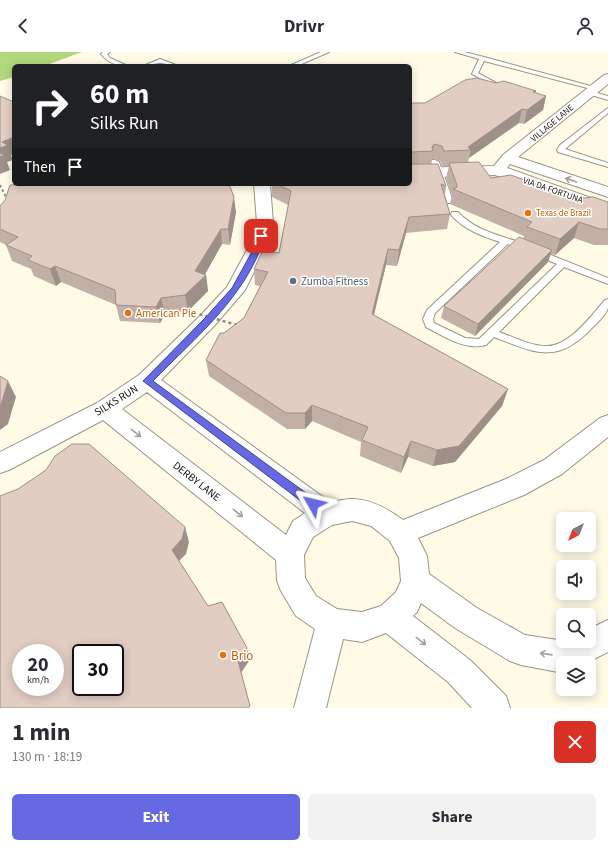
<!DOCTYPE html>
<meta charset="utf-8">
<style>
:root{--surface:#fff;--page:#f2f2f3;--text:#2b2b33;--muted:#7c7c81;--accent:#6769e2}
body{margin:0;font-family:"Source Sans 3",sans-serif;background:var(--page);color:var(--text);height:100vh;display:flex;flex-direction:column;font-size:15px;white-space:nowrap}
*{box-sizing:border-box;margin:0}
p{font-size:13px;color:var(--muted)}
.icon{flex:none;width:22px;height:22px;fill:none;stroke:currentColor;stroke-width:2;stroke-linecap:round;stroke-linejoin:round}
.map{position:relative;height:656px;overflow:hidden}
.panel{display:flex;flex-direction:column;background:var(--surface);flex:1}
.panel>*{flex:none}
.banner{position:absolute;left:12px;top:12px;width:400px;height:122px;border-radius:6px;box-shadow:0 2px 10px #0003;background:#202124;color:#fff;overflow:hidden}
.needle{width:26px;rotate:222deg}
.controls{position:absolute;left:556px;top:460px;display:grid;gap:8px}
.controls a{display:grid;place-items:center;width:40px;height:40px;border-radius:6px;background:var(--surface);box-shadow:0 2px 10px #0003;font-size:20px}
.speed{position:absolute;left:12px;top:592px;display:flex;gap:8px;font-size:20px;font-weight:700;text-align:center}
.speed>*{display:grid;place-content:center;width:52px;height:52px;border-radius:50%;background:var(--surface);box-shadow:0 2px 10px #0003;line-height:1}
.speed small{font-size:10px;font-weight:400}
.speed .limit{border:2px solid #111;border-radius:6px;background:#fff;color:#111}
.pin{position:absolute;display:grid;place-items:center;width:34px;height:34px;color:#fff;margin:-17px;border-radius:8px;box-shadow:0 2px 6px #0006}
.me{position:absolute;width:44px;margin:-22px;rotate:307deg;stroke-linejoin:round;filter:drop-shadow(0 0 3px #0008)}
.turn{display:flex;align-items:center;gap:14px;height:84px;padding:0 12px;font-size:18px}
.turn .icon{width:52px;height:52px;stroke-width:2.5}
.turn b{display:block;font-size:28px;line-height:34px}
.then{display:flex;align-items:center;height:38px;padding:0 12px;background:#0003;gap:8px;font-size:15px}
.round{display:grid;place-items:center;flex:none;width:42px;height:42px;border-radius:6px;background:var(--page)}
.headline{display:flex;align-items:center;justify-content:space-between;height:68px;padding:0 12px}
h1{font-size:24px;font-weight:700;line-height:30px}
.button{display:flex;gap:8px;margin-top:auto;padding:8px 12px}
.button a{flex:1;height:46px;border-radius:6px;background:var(--accent);color:#fff;font-size:16px;font-weight:700;line-height:46px;text-align:center}
.button a+a{background:var(--page);color:var(--text)}
header{display:flex;justify-content:space-between;align-items:center;height:52px;padding:0 12px;background:var(--surface);font-size:18px;font-weight:700}
.map>svg:first-child{display:block}
</style>
<header><svg class="icon" aria-label="back" viewBox="0 0 24 24"><path d="M15 5l-7 7 7 7"/></svg>Drivr<svg class="icon" aria-label="person" viewBox="0 0 24 24"><circle cx="12" cy="8" r="4"/><path d="M4 21q1-7 8-7t8 7"/></svg></header>
<div class="map">
<svg width="608" height="656" viewBox="0 0 608 656">
<rect width="100%" height="100%" fill="#fffbe6"/>
<path fill="#b2d77c" d="M0,0H82L44,14H14V25L0,29Z"/>
<g fill="none" stroke-linecap="round" stroke-linejoin="round">
<g stroke="#999583" stroke-width="2">
<g id="service">
<path d="M103,0H110L107,2L110,6L128,14C117,14 108,11 101,2Z"/>
<path d="M321,0H329L297,14H289Z"/>
<path d="M455,0H464L484,5L598,36L595,38L484,9L478,21L498,32L493,33L472,22L479,7Z"/>
<path d="M160,7L176,13L177,14C171,14 165,11 160,11C155,11 149,14 143,14Z"/>
<path d="M590,39L608,44V48L588,42L587,41Z"/>
<path d="M608,56V61L565,97L608,111V115L558,100L557,98L560,93Z"/>
<path d="M432,108H435L439,110L453,149L452,151H446L445,149L431,110Z"/>
<path d="M452,160H458C473,177 495,182 516,189L517,191L513,194L508,192L435,261L433,267L434,271L465,286L479,287L557,212L533,202L532,200L536,197L608,226V232L564,215L499,280C514,285 530,294 546,294C569,295 591,264 605,248L608,247C608,249 608,254 608,256C606,263 597,271 592,276C557,313 536,301 494,285L486,293C466,299 443,284 426,275L423,267L427,258L500,190C482,184 465,178 452,164L451,162Z"/>
</g>
</g>
<g stroke="#999583" stroke-width="2">
<g id="minor">
<path d="M608,22V32L518,105L608,135V145L510,112L507,116L608,152V163L495,123L410,126V116L494,114L503,103L604,23Z"/>
<path d="M254,132H270L273,171L266,196L245,238L215,273L161,328L330,450C337,449 345,447 352,447C371,447 388,457 403,468L506,427L544,408L600,366L608,363V385L562,422L524,443L418,486L427,504L429,522L477,556L525,583L558,588L563,587V589H589V577L608,568V600L586,611H563V618L558,620L521,613L510,609L455,576L421,551L417,560L413,564L470,608L506,644L510,656H472L448,630L386,581L362,590L343,587L326,656H294L315,577L296,564L281,539L277,529L276,508L103,368L9,418L0,421V400L97,351L139,323L201,263L227,235L248,196L257,171ZM147,340L305,461L293,469L286,483L122,357ZM352,469L371,474L390,489L399,506L401,529L396,540L381,554L362,560L337,557L316,544L305,526L304,503L313,485L332,473Z"/>
</g>
</g>
<path stroke="#8e8b7d" stroke-width="2" stroke-dasharray="2.5 2.5" stroke-linecap="butt" d="M0,133L7,147"/>
<use href="#service" fill="#fff" fill-rule="evenodd"/>
<use href="#minor" fill="#fff" fill-rule="evenodd"/>
<path stroke="#8e8b7d" stroke-width="2.5" stroke-dasharray="3 3" stroke-linecap="butt" d="M188,259L237,273"/>
</g>
<g fill="#c2b0a7">
<path d="M496,31L536,39L535,41L546,44L543,58L524,72L519,71L469,106L468,111L491,126L576,147L608,150V193H594L574,186L555,203L551,202L548,210L475,284L441,266L444,254L523,187L524,184L450,152L452,143L446,126L449,114H442L440,109L432,107L431,112L446,134L445,143L450,162L447,177L406,181L397,214L386,213L374,263L508,337L502,354L455,410L433,414L408,405L401,421L360,404L361,390L312,369L305,377H287L209,324L206,308L224,281L244,266L260,234L255,233L254,217L279,201L288,153L272,145V132H410V51H425Z"/>
<path d="M0,154L236,160L230,193L222,192L205,222L206,223L208,239L188,259L165,262L160,271L120,269L116,253L61,230L56,234L34,224L31,217L12,209L6,193L0,190Z"/>
</g>
<g fill="#9e9088">
<path d="M546,44L543,58L524,72L527,58Z"/>
<path d="M522,57L519,71L469,106L471,98L468,95Z"/>
<path d="M14,85V102L11,103L13,108L7,110L10,118L0,122V96L2,90Z"/>
<path d="M434,92L432,106L433,99L432,95Z"/>
<path d="M234,145L236,160L230,193L228,177Z"/>
<path d="M409,165L406,181L397,214L399,198Z"/>
<path d="M579,170L574,186L555,203L560,187Z"/>
<path d="M221,177L222,192L203,226L206,223L208,239L188,259L185,243L195,219Z"/>
<path d="M388,197L386,213L370,278L372,262Z"/>
<path d="M552,198L548,210L475,284L478,272Z"/>
<path d="M55,214L61,230L56,234L50,217Z"/>
<path d="M161,246L165,262L160,271L156,255Z"/>
<path d="M8,329L16,345L8,372L0,378V356Z"/>
<path d="M508,337L502,354L455,410L433,414L437,398Z"/>
<path d="M312,353V369L305,377V361Z"/>
<path d="M411,389L408,405L401,421L404,405Z"/>
<path d="M185,475L189,490L186,502L176,512L172,498Z"/>
<path d="M247,596L249,609L241,621L238,609Z"/>
</g>
<g fill="#e2cdc2" stroke="#9e9088" fill-rule="evenodd">
<path d="M477,26L496,31L504,29L536,39L533,40L546,44L527,58L522,57L468,95L471,98L444,99L442,94L434,92L432,95L433,99L411,100V112H438L446,134L441,132L450,162L409,165L399,198L388,197L372,262L508,337L459,394L437,398L411,389L404,405L362,388L368,375L312,353L305,361H286L206,308L220,281H224L244,266L247,260L268,220L254,217L263,198L279,201L291,139L277,132H410V51H425L465,28Z"/>
<path d="M0,44L14,50V85L2,90L8,93L0,96Z"/>
<path d="M0,101L4,103L0,105Z"/>
<path d="M479,110L491,126L511,123L576,147L593,145L608,150V177H600L579,170L560,187L527,175L532,170L453,137L456,136L457,133L449,111Z"/>
<path d="M30,132H229L234,145L228,177H221L195,219L206,223L185,243L161,246L156,255L116,253L115,238L55,214L50,217L28,208L32,204L6,193L18,185L0,177V154L5,148L10,133Z"/>
<path d="M519,185L552,198L478,272L444,254Z"/>
<path d="M0,324L8,329L0,356Z"/>
<path d="M72,392H89L185,475L182,487L172,498L208,554L222,550L247,596L238,609L250,654L248,656H0V444L18,437L46,418L55,404ZM21,601H55V635H21ZM81,601H115V635H81Z"/>
</g>
<defs><path id="oneway-shaft" d="M-6 0H5M1.5-3L5.5 0L1.5 3" fill="none" stroke-width="1.6" stroke-linecap="round" stroke-linejoin="round"/></defs>
<g stroke="#a1a09d">
<use href="#oneway-shaft" transform="translate(571 128) rotate(-161)"/>
<use href="#oneway-shaft" transform="translate(136 381) rotate(38)"/>
<use href="#oneway-shaft" transform="translate(238 461) rotate(38)"/>
<use href="#oneway-shaft" transform="translate(421 589) rotate(38)"/>
<use href="#oneway-shaft" transform="translate(546 602) rotate(-172)"/>
</g>
<path fill="#6769e2" stroke="#434493" d="M259,182H264L265,184C247,244 195,286 153,329L317,449L319,452L317,456L313,457L310,456L143,329L205,266L232,236L254,196Z"/>
<g fill="#e8710a" stroke="#fff" stroke-width="1.5">
<circle cx="528" cy="161" r="4"/>
<circle cx="128" cy="261" r="4"/>
<circle cx="223" cy="603" r="4"/>
</g>
<circle fill="#5c6f8a" stroke="#fff" stroke-width="1.5" cx="293" cy="229" r="4"/>
<g text-anchor="middle" stroke-width="3" stroke-linejoin="round" paint-order="stroke">
<g font-size="9" fill="#14120b" stroke="#fff">
<text transform="translate(552 71) rotate(-40)" y="3">VILLAGE LANE</text>
<text transform="translate(553 138) rotate(19)" y="3">VIA DA FORTUNA</text>
</g>
<g font-size="9" fill="#c56008" stroke="#fff" text-anchor="start">
<text x="536" y="164">Texas de Brazil</text>
</g>
<g font-size="11" fill="#4e5e75" stroke="#fff" text-anchor="start">
<text x="301" y="233">Zumba Fitness</text>
</g>
<g font-size="11" fill="#c56008" stroke="#fff" text-anchor="start">
<text x="136" y="265">American Pie</text>
</g>
<g font-size="11" fill="#14120b" stroke="#fff">
<text transform="translate(116 348) rotate(-32)" y="4">SILKS RUN</text>
<text transform="translate(197 429) rotate(38)" y="4">DERBY LANE</text>
</g>
<g font-size="13" fill="#c56008" stroke="#fff" text-anchor="start">
<text x="231" y="608">Brio</text>
</g>
</g>
</svg>
<div class="controls">
<a><svg class="needle" viewBox="-14 -14 28 28"><path d="M0-13l5 13h-10z" fill="#e53935"/><path d="M0 13l5-13h-10z" fill="#7c7c81"/></svg></a>
<a><svg class="icon" aria-label="sound" viewBox="0 0 24 24"><path d="M4 9h4l5-4v14l-5-4H4zM17 9q2 3 0 6"/></svg></a>
<a><svg class="icon" aria-label="search" viewBox="0 0 24 24"><circle cx="10" cy="10" r="6"/><path d="M15 15l6 6"/></svg></a>
<a><svg class="icon" aria-label="layers" viewBox="0 0 24 24"><path d="M12 4l9 5-9 5-9-5zM3 14l9 5 9-5"/></svg></a>
</div>
<div class="speed"><div>20<small>km/h</small></div><div class="limit">30</div></div>
<div class="pin" style="left:261px;top:184px;background:#d93025"><svg class="icon" aria-label="arrive" viewBox="0 0 24 24"><path d="M6 21V4h12l-3 4 3 4H6"/></svg></div>
<svg class="me" style="left:313px;top:452px" viewBox="-20 -20 40 40"><path d="M0-17L14 15 0 8-14 15z" fill="#6769e2" stroke="#fff" stroke-width="4"/></svg>
<div class="banner">
<div class="turn"><svg class="icon" aria-label="right" viewBox="0 0 24 24"><path d="M7 20v-9h11M14 6l5 5-5 5"/></svg><div><b>60 m</b>Silks Run</div></div>
<div class="then">Then<svg class="icon" aria-label="arrive" viewBox="0 0 24 24"><path d="M6 21V4h12l-3 4 3 4H6"/></svg></div>
</div>
</div>
<section class="panel">
<div class="headline"><div><h1>1 min</h1><p>130 m · 18:19</p></div><a class="round" style="background:#d93025;color:#fff"><svg class="icon" aria-label="close" viewBox="0 0 24 24"><path d="M6 6l12 12M18 6L6 18"/></svg></a></div>
<div class="button"><a>Exit</a><a>Share</a></div>
</section>
